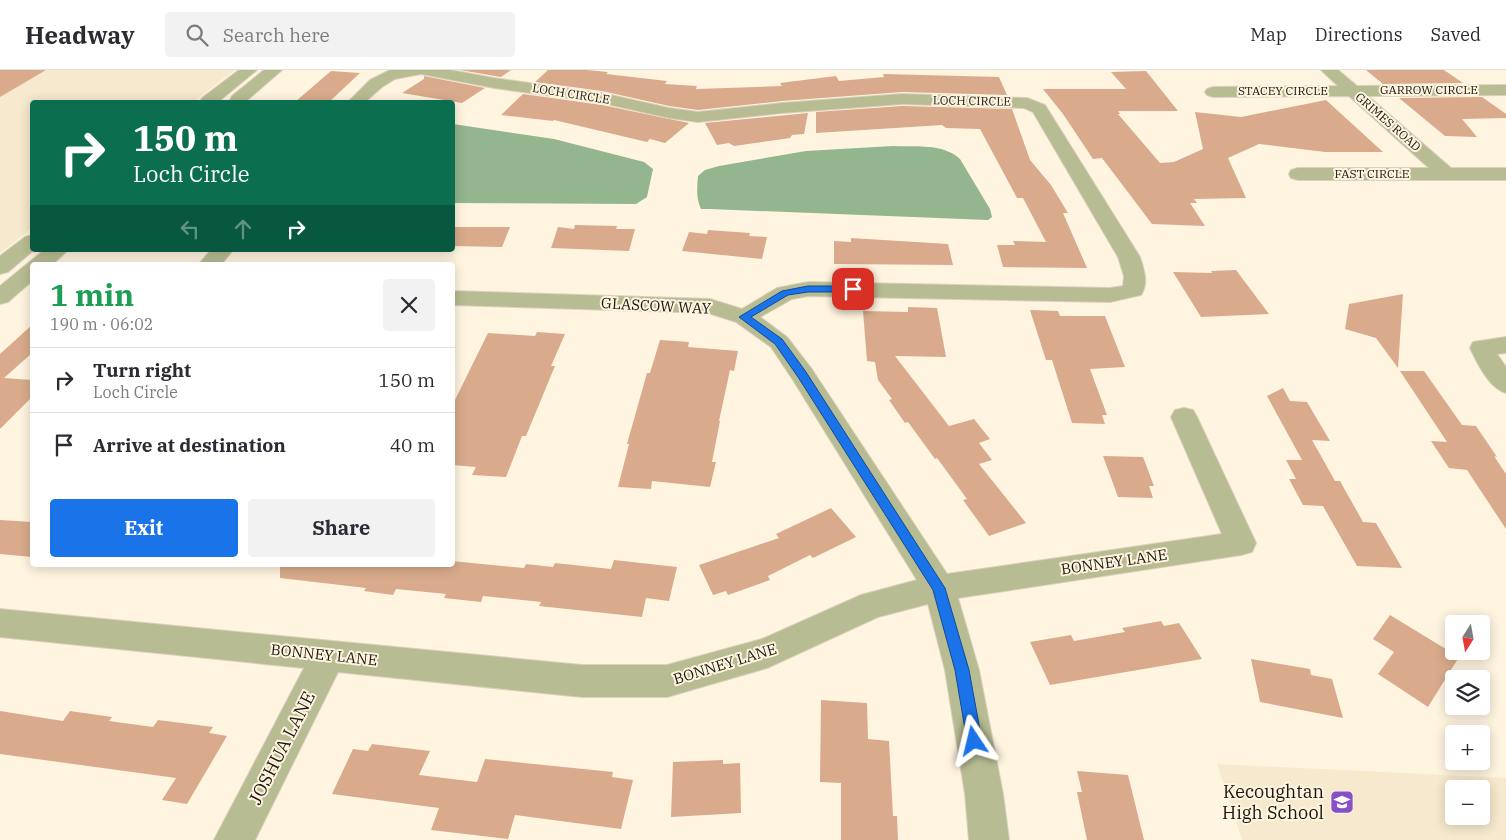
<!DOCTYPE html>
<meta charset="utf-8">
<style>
:root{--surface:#fff;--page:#f2f2f3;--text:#2b2b33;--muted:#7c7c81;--line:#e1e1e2;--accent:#1a73e8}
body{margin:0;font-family:"IBM Plex Serif",serif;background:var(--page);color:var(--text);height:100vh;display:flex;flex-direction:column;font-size:19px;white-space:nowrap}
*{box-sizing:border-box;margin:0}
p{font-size:16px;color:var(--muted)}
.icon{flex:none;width:28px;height:28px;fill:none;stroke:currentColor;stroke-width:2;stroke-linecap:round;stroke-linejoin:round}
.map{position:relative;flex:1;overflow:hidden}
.panel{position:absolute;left:30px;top:192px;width:425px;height:305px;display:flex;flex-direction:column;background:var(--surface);border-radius:5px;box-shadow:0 2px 12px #0003}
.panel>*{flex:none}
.guide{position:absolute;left:30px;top:30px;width:425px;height:152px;border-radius:5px;box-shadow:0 2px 12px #0003;background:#0b6e4f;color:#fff;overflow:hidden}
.needle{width:32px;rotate:191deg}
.controls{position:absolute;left:1445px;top:545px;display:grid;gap:10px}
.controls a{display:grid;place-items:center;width:45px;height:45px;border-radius:5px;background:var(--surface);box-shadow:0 2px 12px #0003;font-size:25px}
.pin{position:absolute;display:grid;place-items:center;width:42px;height:42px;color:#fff;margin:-21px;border-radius:10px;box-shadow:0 2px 8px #0006}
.me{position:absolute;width:55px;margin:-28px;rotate:350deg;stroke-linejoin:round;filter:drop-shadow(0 0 4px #0008)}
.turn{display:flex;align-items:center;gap:18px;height:105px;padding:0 20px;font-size:22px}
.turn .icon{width:65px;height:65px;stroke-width:2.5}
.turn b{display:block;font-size:35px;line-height:42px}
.lanes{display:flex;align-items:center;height:48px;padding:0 20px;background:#0003;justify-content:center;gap:25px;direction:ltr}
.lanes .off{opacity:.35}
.round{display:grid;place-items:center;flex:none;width:52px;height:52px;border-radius:5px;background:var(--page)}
.headline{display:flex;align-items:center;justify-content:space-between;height:85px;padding:0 20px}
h1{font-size:30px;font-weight:700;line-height:38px;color:#1e9e55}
.primary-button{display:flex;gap:10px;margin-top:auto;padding:10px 20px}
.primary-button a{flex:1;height:58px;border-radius:5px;background:var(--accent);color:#fff;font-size:20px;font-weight:700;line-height:58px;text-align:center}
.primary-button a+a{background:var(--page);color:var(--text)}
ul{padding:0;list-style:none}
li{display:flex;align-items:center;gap:15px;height:65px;padding:0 20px;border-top:1px solid var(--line)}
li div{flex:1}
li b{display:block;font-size:19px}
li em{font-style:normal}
header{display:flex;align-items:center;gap:30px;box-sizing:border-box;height:70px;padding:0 25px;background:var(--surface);border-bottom:1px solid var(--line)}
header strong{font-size:24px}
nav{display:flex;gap:28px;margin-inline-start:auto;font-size:18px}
.search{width:350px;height:45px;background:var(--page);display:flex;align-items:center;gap:12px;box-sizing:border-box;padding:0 18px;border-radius:5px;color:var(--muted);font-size:19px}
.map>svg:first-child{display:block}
</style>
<header>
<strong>Headway</strong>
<div class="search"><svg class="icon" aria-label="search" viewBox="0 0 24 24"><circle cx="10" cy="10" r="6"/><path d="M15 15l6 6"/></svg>Search here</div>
<nav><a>Map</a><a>Directions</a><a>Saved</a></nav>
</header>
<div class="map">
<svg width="1506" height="770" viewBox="0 0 1506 770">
<rect width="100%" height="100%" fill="#fff4df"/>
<g fill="#f7e9cd" fill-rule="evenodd">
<path d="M0,0H235L193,32H32V158L0,183Z"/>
<path d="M1217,694L1506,708V770H1242ZM1454,719H1481V746H1454Z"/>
</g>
<g fill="#93b68e">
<path d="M453,54L554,69L644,92L653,99L647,127L636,134L453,133Z"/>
<path d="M893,76C915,77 943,73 960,89L990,139L992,147L988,150L710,139H701C696,128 697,118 698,106L705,100L719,96L806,81Z"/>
</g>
<g fill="#d9ab8c">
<path d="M0,0H46L0,27Z"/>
<path d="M460,0H511L501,7Z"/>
<path d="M548,0H587L608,2L606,4L667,11L665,14L697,16L696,19L782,16L780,13L836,6L839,11L884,7L883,4L999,7L1007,25L902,22L782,31L698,40L669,36L602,21L535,12Z"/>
<path d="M1366,0H1444L1463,13L1383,14Z"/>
<path d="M331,1L360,3L329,32H295Z"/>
<path d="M1146,1L1178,41H1118L1120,44H1118L1160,93L1174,92L1203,79L1195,42L1241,47L1326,30L1383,82H1325L1259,74L1228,88L1246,128L1194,129L1197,133H1190L1205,156L1152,154L1102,88L1093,89L1063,44L1043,19H1126L1111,2Z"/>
<path d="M424,6L485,18L462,33L402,23L424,9Z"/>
<path d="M523,24L602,35L689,53L665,73L650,69L647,72L554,50L553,51L501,45Z"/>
<path d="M1482,27L1506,44V48L1462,49L1477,67L1445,66L1399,28Z"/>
<path d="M902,36L1012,39L1030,90L1051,115L1068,143H1063L1087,198L1003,197L997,175H1015L1013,171L1046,172L1023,128H1017L980,59L946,58L942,55L816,63V42Z"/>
<path d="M808,43L804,64L792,65L790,68L734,76L729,73L717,75L705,53Z"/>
<path d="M575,155L617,156L616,159H635L629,181L551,178L558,157L574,159Z"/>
<path d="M452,157H510L502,177L452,176Z"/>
<path d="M708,160L750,163L749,166L767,167L762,189L682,181L689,162L707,164Z"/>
<path d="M851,168L948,174L953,195L834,194V171L851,172Z"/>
<path d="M1236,200L1269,244L1201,247L1173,202L1212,203L1211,201Z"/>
<path d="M1403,224L1398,298L1376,268L1345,259L1349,234Z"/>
<path d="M908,237L937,238L946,287L895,286L949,356L974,349L990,369L979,373L992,390L979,394L1026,453L989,466L963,430L967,429L937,388L935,389L908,352L905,353L889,330L892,329L878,310L875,292L867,291L863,241L908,242Z"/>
<path d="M1030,240L1058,241L1060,246H1105L1125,297L1090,299L1107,345H1102L1105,354L1072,353L1052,290H1046Z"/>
<path d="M32,255V283L4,308L32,310V327L0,359V284Z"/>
<path d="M537,262L565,264L551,296H555L526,366H522L506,407L472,405L476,397L452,395V336L488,263L535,266Z"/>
<path d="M660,270L689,272L688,277L738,281L734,301L730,300L719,351H720L712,392H716L710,417L652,411L651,419L618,417L629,374H627L647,303H650Z"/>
<path d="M1400,301H1424L1462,355L1476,356L1497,387L1494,386L1506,404V459L1467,400L1449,398L1431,371L1447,372Z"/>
<path d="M1283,318L1290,331L1307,332L1330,371L1312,370L1335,411H1340L1363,452L1376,453L1402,498L1357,496L1323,436L1303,435L1289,409H1296L1286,390H1302L1267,326Z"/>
<path d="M1103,386L1143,387L1154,416H1149L1153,428L1118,427Z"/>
<path d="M831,438L856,467L813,488L810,485L768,506L770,510L728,525L726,521L713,525L699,495L779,468L776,464Z"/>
<path d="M0,450L32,452V487L0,484Z"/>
<path d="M614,490L677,497L669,531L646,528L642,547L539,536L541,532L483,526L481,532L444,528L446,524L396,519L393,525L364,521L366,518L280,508V495H452V491L524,498L526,494L553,497L555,493L611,499Z"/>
<path d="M1390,545L1459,587L1428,637L1378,604L1394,582L1373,569Z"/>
<path d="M1161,551L1164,556L1179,553L1202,589L1050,615L1030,572L1071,565L1074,571L1125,562L1122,558Z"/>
<path d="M1251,589L1310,599L1311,605L1332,609L1343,648L1260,632Z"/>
<path d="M821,630L867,633L868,669L889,671L893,746H897L898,770H841V713L820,712Z"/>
<path d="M0,641L63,651L70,641L112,647L109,651L153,657L158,650L213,657L209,663L227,666L187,734L162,730L176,708L0,684Z"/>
<path d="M372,674L430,681L419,705L477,712L485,689L613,702L612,707L633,710L621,759L515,745L508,769L431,760L439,738L332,724L353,679L368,681Z"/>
<path d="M723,690V694L740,693L741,743L671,747L673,692Z"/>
<path d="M1077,701L1128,705L1144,770H1087L1077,722H1082Z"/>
</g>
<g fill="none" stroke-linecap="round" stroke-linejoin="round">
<g stroke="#dbd1be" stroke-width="2">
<g id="minor">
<path d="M239,0H257L218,32H200L202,28Z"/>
<path d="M264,0H282L245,32H231L230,30L232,26Z"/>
<path d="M390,0H450L494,8L602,23L669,38L698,42L782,33L902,24L1027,28L1045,35L1140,187C1144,200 1149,213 1141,225L1110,232L808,226L792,229L760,247L787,267L811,298L947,504L1222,464L1171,347L1175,340L1184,338L1193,340L1197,347L1256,473L1252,482L1241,485L958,528L979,600L1003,724L1009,770H969L965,724L945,600L928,534L878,547L767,598L667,627H582L338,602L255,770H214L304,598L0,567V539L582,595H667L762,569L861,525L917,510L793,310L771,277L736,252L708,243L452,235V221L710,229L742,239L777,218L808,212L1110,218L1123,216L1124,206L1118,187L1033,42L1024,38L902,34L782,43L698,52L669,48L602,33L494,18L421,4L395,9L382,17L365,32H348L370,10Z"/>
<path d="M1321,0H1338L1357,16L1506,15V25L1368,26L1451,98H1506V110H1298L1291,108L1289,104L1291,100L1298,98H1429L1349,26L1213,27L1207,25L1205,22L1207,19L1213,17L1338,16Z"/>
<path d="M32,165L34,180L8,202L0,204V186L25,167Z"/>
<path d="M44,180H68L52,195H32V211L8,232L0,234V216Z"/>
<path d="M211,180H233L221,195H198Z"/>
<path d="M1506,267V283L1497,284L1506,297V323C1488,317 1478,294 1470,278L1473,272Z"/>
</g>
</g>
<use href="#minor" fill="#b8bc92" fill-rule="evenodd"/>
</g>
<path fill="#1a73e8" stroke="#114b97" d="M808,216H853L858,219L853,222H808L788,225L751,247L782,269L806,302L945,518L969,600L982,671L980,676L974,678L969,676L967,671L955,600L933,520L798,307L775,274L739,247L782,221Z"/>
<defs>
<g id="school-square" transform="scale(1.25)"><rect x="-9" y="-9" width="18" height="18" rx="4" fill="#8550c8" stroke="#fff4df"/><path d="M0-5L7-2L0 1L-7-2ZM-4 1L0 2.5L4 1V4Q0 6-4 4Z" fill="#fff"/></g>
</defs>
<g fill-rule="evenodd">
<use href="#school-square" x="1342" y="732"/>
</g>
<g text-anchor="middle" stroke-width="4" stroke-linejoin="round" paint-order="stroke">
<g font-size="12" fill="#1b1710" stroke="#fff4df">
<text x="1429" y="24">GARROW CIRCLE</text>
<text x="1283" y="25">STACEY CIRCLE</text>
<text transform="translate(571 24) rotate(9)" y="4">LOCH CIRCLE</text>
<text transform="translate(972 31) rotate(1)" y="4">LOCH CIRCLE</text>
<text transform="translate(1388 52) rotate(41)" y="4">GRIMES ROAD</text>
<text x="1372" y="108">FAST CIRCLE</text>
</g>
<g font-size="15" fill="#1b1710" stroke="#fff4df">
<text transform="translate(656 236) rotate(3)" y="5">GLASCOW WAY</text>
<text transform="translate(1114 492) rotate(-8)" y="5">BONNEY LANE</text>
<text transform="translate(324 585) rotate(6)" y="5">BONNEY LANE</text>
<text transform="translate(725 594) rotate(-17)" y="5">BONNEY LANE</text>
</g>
<g font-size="18" fill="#1b1710" stroke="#fff4df">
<text transform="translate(282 678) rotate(-63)" y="6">JOSHUA LANE</text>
</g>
<g font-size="18" fill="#1b1710" stroke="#fff4df" text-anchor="end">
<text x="1324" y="728">Kecoughtan<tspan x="1324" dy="21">High School</tspan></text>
</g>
</g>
</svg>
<div class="controls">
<a><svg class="needle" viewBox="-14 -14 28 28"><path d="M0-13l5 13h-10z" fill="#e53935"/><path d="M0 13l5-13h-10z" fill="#7c7c81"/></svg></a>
<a><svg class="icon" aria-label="layers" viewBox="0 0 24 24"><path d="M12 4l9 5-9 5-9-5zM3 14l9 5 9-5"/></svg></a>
<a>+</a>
<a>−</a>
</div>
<div class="pin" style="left:853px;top:219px;background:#d93025"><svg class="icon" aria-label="arrive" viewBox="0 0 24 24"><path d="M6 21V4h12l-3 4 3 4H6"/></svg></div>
<svg class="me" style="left:974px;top:671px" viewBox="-20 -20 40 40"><path d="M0-17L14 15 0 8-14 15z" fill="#1a73e8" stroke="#fff" stroke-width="4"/></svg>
<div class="guide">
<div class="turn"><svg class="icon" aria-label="right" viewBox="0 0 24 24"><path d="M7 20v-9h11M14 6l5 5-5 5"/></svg><div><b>150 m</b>Loch Circle</div></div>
<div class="lanes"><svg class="icon off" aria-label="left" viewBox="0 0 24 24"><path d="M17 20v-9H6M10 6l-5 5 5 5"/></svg><svg class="icon off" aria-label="ahead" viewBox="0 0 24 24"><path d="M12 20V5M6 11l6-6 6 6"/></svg><svg class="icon" aria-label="right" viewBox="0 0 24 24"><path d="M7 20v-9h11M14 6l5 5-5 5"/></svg></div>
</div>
<section class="panel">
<div class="headline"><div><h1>1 min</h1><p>190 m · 06:02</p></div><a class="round"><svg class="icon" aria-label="close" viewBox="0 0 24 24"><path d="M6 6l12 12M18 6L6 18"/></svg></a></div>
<ul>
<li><svg class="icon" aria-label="right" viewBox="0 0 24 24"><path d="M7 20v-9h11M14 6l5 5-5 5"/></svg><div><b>Turn right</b><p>Loch Circle</p></div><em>150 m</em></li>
<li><svg class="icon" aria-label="arrive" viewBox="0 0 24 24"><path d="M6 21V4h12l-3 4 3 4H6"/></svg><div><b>Arrive at destination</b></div><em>40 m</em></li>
</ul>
<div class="primary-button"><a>Exit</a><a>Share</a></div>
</section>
</div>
